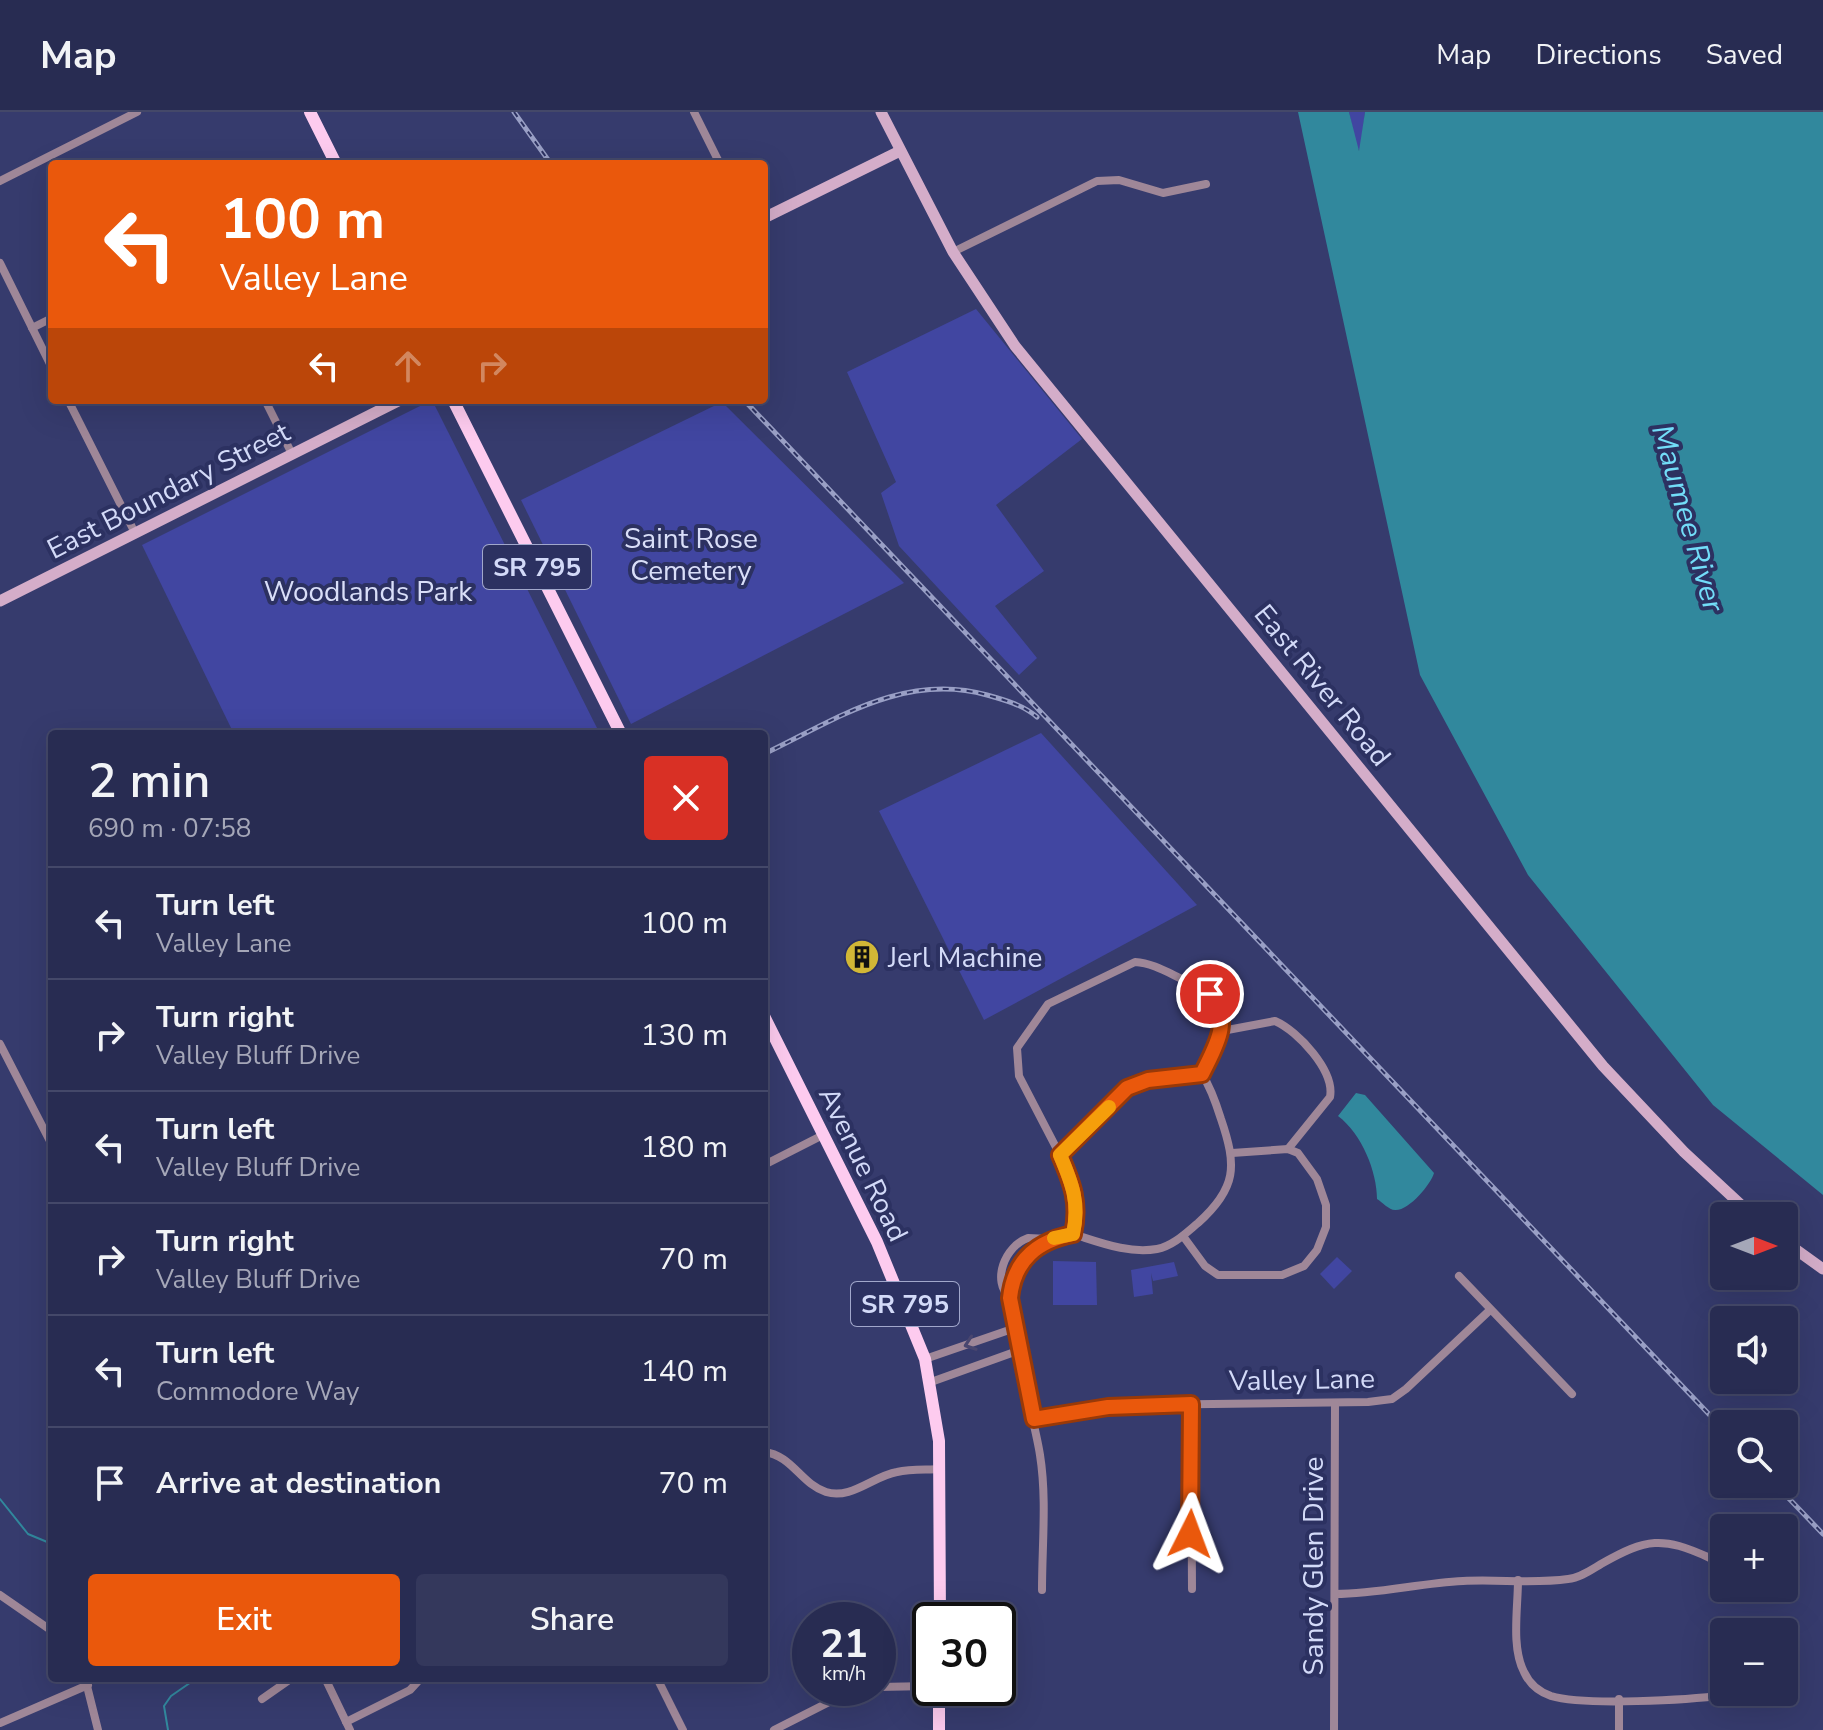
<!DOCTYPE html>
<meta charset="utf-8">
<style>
:root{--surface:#282c52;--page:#34385c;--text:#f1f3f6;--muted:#a5a7b8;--line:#444869;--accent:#ea580c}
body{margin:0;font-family:"Nunito Sans",sans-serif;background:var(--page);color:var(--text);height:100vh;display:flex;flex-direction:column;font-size:30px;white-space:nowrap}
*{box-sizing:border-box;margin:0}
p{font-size:26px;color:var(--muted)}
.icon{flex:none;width:44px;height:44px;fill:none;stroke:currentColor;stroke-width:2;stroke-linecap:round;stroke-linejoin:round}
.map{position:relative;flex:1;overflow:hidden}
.side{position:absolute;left:48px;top:618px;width:720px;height:952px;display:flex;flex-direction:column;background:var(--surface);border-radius:8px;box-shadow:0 8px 32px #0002,0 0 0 2px var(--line)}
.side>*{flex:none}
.guide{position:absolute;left:48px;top:48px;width:720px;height:244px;border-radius:8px;box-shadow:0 8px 32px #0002,0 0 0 2px var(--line);background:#ea580c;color:#fff;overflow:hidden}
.needle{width:52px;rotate:90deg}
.buttons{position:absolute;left:1710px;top:1090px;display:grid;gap:16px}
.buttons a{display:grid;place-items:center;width:88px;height:88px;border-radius:8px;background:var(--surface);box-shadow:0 8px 32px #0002,0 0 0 2px var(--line);font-size:40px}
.speed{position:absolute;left:792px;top:1490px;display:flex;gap:16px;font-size:40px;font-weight:700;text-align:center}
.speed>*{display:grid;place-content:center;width:104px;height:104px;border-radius:50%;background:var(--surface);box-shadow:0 8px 32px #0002,0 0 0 2px var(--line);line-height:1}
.speed small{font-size:20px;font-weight:400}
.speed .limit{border:4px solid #111;border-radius:12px;background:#fff;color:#111}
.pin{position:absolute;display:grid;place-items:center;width:68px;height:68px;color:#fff;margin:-34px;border:4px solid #fff;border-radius:50%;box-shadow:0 2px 8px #0007}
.me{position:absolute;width:88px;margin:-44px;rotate:3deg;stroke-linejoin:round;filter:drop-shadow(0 0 6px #0008)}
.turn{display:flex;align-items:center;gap:28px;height:168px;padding:0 40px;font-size:36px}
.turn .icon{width:104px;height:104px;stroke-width:2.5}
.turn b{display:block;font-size:56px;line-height:68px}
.lanes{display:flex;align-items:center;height:76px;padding:0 40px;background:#0003;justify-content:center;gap:40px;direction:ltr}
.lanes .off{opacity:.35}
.round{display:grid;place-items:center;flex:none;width:84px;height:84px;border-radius:8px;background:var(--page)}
.summary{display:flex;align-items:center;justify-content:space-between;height:136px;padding:0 40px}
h1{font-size:48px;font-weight:600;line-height:60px}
.primary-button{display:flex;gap:16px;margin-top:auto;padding:16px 40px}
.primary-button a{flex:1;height:92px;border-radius:8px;background:var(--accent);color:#fff;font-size:32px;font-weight:600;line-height:92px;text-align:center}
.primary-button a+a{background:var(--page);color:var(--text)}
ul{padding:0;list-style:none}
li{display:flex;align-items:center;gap:24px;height:112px;padding:0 40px;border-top:2px solid var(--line)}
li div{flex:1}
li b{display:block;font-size:30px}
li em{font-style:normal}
header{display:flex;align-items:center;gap:48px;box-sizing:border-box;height:112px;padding:0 40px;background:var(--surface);border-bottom:2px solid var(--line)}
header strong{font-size:38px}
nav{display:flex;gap:44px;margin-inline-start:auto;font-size:28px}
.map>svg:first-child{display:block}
</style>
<header>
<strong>Map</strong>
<nav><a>Map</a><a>Directions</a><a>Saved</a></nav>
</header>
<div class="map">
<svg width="1823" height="1618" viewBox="0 0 1823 1618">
<rect width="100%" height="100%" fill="#363b6d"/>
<g fill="#4146a1">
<path d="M1349,0H1365L1360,39L1357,36Z"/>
<path d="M976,197L1082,327L996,393L1044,459L995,494L1037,546L1019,563L899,434L881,381L896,370L847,260Z"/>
<path d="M432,288L600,622H234L142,433Z"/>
<path d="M722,290L904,471L631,612L521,388Z"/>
<path d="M1041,621L1197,793L984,908L879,699Z"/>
<path d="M1337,1145L1352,1159L1334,1177L1320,1162Z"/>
<path d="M1053,1149L1096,1150L1097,1193H1053Z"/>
<path d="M1174,1150L1178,1164L1153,1169L1151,1161L1153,1182L1134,1185L1131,1158Z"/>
</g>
<g fill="#31889d">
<path d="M1298,0H1349L1359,39L1365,0H1823V1083L1713,993L1528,763L1420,563Z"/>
<path d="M1356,981L1365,983L1434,1061C1431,1072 1409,1099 1395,1098C1389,1098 1382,1090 1377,1087C1377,1060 1362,1022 1338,1004Z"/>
</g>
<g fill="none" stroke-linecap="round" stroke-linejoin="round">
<g stroke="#31889d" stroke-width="2">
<path d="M0,1387L28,1422L52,1432"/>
<path d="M168,1618L164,1594L171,1584L197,1566"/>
</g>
<g stroke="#9f8798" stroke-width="8">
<path d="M694,0L720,52"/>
<path d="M0,69L137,0"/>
<path d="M953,140L1097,69L1119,68L1163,81L1206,72"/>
<path d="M0,151L52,256"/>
<path d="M32,216L52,206"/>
<path d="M68,288L135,421"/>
<path d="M265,288L292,342"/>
<path d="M1222,919L1275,909C1298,919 1335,959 1330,985L1288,1037"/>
<path d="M0,932L52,1033"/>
<path d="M1060,1043L1019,964L1017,936L1048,892L1135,850C1152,851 1167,860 1182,867C1237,893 1223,916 1202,962"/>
<path d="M764,1053L823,1023"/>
<path d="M1183,1124L1205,1154L1218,1163H1282L1304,1154L1317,1138L1326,1115V1093L1317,1067L1298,1041L1288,1037L1232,1041"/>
<path d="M1459,1164L1572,1282"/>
<path d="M1010,1186C991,1169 1005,1134 1028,1126L1049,1127"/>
<path d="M925,1247L1015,1216"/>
<path d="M931,1270L1020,1238"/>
<path d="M1191,1292L1192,1477"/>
<path d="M1034,1307L1133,1293L1368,1290L1392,1287L1406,1277L1490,1198"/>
<path d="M764,1340C792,1343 801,1372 826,1380C851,1388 873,1364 897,1360C911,1357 926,1358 940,1357"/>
<path d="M1518,1468C1518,1496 1511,1535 1524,1560C1529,1571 1539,1580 1551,1584C1584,1594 1689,1588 1725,1583"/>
<path d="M1042,1478C1042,1433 1047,1387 1040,1343C1034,1303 1004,1207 1012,1174C1019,1141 1043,1128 1073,1122C1080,1091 1072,1071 1060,1043L1127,976L1148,968L1202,962C1211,976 1216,991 1221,1007C1237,1054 1237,1076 1198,1111C1186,1121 1173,1134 1157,1137C1128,1142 1099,1130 1073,1122"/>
<path d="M1335,1482C1379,1482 1420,1471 1463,1469C1498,1467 1534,1472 1568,1467C1580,1466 1591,1458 1601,1452C1647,1426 1662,1424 1710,1446"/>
<path d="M0,1483L52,1519"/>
<path d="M85,1566L98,1618"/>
<path d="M325,1566L350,1618"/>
<path d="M657,1566L683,1618"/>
<path d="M878,1575L930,1574"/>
<path d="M262,1587L292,1566"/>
<path d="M346,1610L410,1578L421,1566"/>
<path d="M0,1611L88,1573"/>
<path d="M774,1618L845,1582L866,1576"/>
<path d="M1334,1618L1335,1291"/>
<path d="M1619,1618V1587"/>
</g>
<g stroke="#d4adc9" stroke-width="11">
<path d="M881,0L953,140L1015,234L1603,954L1684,1040L1753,1104"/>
<path d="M764,106L900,39"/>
<path d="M0,489L400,288"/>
<path d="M1784,1129L1823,1157"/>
</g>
<g stroke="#fdcbef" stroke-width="12">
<path d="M310,0L336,52"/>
<path d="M453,288L621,622"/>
<path d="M764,904L877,1130L925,1247L939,1329L940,1508"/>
<path d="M939,1618V1576"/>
</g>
<g stroke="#999fc5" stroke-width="5">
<g id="rail">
<path d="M514,0L551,52"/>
<path d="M744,288L1724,1318"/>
<path d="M764,642C835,608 904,560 987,583C1005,588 1023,593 1037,605"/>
<path d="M1775,1372L1823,1422"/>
</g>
</g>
<use href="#rail" stroke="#2c3161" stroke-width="2" stroke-dasharray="6" stroke-linecap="butt"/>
</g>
<defs><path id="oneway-chevron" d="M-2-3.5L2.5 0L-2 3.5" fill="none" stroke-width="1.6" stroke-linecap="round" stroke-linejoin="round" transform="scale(2)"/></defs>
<use stroke="#49466f" href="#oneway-chevron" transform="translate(970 1232) rotate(161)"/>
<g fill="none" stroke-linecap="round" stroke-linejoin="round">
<g stroke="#983908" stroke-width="20">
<path id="route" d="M1190,1422L1191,1292L1108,1295L1034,1307L1010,1186C1014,1148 1037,1129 1073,1122C1080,1091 1072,1071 1060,1043L1127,976L1148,968L1202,962C1215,935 1233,909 1210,882"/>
</g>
<use href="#route" stroke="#ea580c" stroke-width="14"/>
<path stroke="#f59e0b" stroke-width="14" d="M1054,1126L1073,1122C1080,1091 1072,1071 1060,1043L1109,995"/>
</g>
<defs>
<g id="building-disc" transform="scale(1.8)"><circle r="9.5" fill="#d2b736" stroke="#2c3161"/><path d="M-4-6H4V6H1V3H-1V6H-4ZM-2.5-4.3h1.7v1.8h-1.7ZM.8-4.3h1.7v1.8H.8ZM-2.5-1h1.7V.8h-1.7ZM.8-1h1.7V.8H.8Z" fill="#111"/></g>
</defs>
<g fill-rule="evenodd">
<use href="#building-disc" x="862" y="845"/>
</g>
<g text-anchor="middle" stroke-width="8" stroke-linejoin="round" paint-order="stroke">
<g fill="#2c3161" stroke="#a1a7cb" stroke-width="2">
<rect x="483" y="433" width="108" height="44" rx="6"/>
<rect x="851" y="1170" width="108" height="44" rx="6"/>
</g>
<g font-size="26" font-weight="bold" fill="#d3daf8">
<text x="537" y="464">SR 795</text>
<text x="905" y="1201">SR 795</text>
</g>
<g font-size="28" fill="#d3daf8" stroke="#2c3161">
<text transform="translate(168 378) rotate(-27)" y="10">East Boundary Street</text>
<text transform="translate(1323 573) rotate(51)" y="10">East River Road</text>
<text transform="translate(864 1052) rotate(64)" y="10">Avenue Road</text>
<text transform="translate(1302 1267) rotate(-1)" y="10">Valley Lane</text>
<text transform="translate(1313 1454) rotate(-90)" y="10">Sandy Glen Drive</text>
</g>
<g font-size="28" fill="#d9def8" stroke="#2c3161">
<text x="691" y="436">Saint Rose<tspan x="691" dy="32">Cemetery</tspan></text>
<text x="368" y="489">Woodlands Park</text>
</g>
<g font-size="28" fill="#d3daf8" stroke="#2c3161" text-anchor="start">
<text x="888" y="855">Jerl Machine</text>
</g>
<g font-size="30" font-style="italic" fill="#72ddf8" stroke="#2c3161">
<text transform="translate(1688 406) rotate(74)" y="10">Maumee River</text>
</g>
</g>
</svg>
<div class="buttons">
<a><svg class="needle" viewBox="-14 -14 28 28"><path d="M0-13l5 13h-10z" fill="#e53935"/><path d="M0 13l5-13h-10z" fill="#a5a7b8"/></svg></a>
<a><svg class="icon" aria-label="sound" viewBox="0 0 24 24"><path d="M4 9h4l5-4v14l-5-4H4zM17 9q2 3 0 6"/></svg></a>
<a><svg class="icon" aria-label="search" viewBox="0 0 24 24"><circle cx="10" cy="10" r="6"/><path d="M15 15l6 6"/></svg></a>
<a>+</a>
<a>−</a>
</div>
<div class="speed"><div>21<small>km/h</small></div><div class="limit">30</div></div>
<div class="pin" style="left:1210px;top:882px;background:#d93025"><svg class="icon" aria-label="arrive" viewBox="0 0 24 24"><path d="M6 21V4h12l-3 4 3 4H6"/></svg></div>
<svg class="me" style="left:1190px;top:1422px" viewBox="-20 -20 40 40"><path d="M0-17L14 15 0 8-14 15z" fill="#ea580c" stroke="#fff" stroke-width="4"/></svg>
<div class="guide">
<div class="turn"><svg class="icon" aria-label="left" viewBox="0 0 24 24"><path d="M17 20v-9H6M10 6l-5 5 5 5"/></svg><div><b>100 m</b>Valley Lane</div></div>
<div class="lanes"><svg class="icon" aria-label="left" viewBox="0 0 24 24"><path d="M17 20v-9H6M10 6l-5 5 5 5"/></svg><svg class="icon off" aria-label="ahead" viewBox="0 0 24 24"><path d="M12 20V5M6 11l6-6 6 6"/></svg><svg class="icon off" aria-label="right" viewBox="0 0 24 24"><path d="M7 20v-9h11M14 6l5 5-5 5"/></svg></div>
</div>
<section class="side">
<div class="summary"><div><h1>2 min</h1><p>690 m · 07:58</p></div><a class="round" style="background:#d93025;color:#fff"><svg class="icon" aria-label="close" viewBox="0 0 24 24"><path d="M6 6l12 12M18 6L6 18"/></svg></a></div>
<ul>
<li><svg class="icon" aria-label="left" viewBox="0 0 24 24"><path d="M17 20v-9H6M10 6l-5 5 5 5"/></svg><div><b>Turn left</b><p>Valley Lane</p></div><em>100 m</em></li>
<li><svg class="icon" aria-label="right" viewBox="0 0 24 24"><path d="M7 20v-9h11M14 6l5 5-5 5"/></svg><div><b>Turn right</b><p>Valley Bluff Drive</p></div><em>130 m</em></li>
<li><svg class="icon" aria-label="left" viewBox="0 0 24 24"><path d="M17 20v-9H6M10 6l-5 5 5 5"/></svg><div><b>Turn left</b><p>Valley Bluff Drive</p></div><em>180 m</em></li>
<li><svg class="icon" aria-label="right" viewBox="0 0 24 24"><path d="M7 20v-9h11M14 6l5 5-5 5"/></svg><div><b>Turn right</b><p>Valley Bluff Drive</p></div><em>70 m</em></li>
<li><svg class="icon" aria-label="left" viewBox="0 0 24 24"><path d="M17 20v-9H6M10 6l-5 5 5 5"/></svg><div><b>Turn left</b><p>Commodore Way</p></div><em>140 m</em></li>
<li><svg class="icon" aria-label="arrive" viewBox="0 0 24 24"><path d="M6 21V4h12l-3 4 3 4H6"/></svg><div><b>Arrive at destination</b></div><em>70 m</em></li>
</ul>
<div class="primary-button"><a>Exit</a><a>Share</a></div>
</section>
</div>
